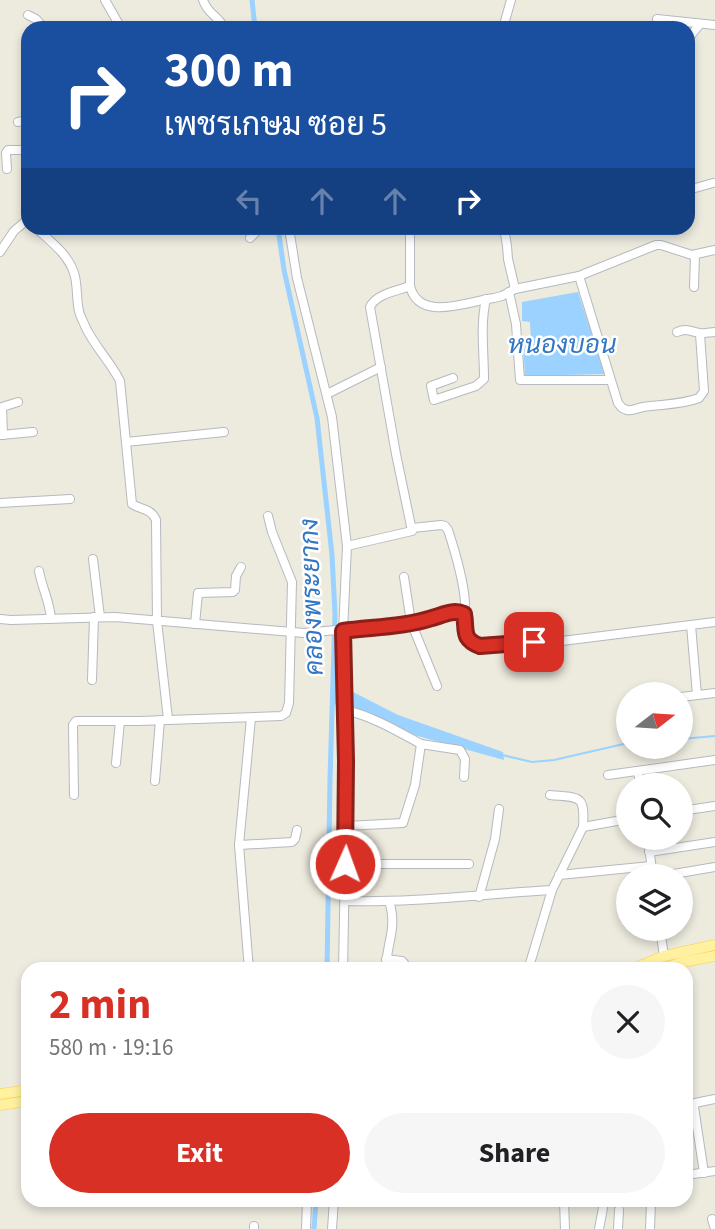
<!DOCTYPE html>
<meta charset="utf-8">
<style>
:root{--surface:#fff;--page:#f6f6f6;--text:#202124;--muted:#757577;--accent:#d93025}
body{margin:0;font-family:"Source Sans 3",Sarabun,sans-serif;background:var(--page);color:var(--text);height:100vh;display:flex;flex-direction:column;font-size:26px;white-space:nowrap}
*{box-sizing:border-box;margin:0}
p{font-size:23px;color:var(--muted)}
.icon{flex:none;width:38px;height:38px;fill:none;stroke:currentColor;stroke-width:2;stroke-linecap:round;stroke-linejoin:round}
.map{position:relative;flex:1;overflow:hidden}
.sheet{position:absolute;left:21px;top:962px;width:672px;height:245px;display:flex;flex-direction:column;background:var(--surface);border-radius:21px;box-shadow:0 4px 10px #0003}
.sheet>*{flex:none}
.top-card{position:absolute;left:21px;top:21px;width:674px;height:214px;border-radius:21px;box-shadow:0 4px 10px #0003;background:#1a4fa0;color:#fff;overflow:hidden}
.needle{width:46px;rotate:73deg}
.buttons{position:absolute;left:616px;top:682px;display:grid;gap:14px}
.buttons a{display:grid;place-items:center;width:77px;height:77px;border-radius:50%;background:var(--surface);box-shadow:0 4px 10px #0003;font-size:35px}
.pin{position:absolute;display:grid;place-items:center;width:60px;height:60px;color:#fff;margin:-30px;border-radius:14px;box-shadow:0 4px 10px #0006}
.me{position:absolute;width:77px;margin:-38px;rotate:2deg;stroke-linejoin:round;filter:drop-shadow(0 0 5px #0008)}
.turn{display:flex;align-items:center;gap:24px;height:147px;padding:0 28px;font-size:32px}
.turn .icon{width:91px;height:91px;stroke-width:2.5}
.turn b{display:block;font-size:49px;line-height:60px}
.lanes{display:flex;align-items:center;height:66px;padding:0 28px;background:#0003;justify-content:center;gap:35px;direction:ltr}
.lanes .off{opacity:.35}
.round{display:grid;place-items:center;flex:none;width:74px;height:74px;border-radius:37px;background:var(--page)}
.headline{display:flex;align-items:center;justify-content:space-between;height:119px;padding:0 28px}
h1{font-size:42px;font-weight:700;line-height:52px;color:var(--accent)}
.action{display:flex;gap:14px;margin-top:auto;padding:14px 28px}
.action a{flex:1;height:80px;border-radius:42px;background:var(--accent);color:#fff;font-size:28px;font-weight:700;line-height:80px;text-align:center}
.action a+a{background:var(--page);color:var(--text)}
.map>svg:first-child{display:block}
</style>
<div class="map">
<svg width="715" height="1229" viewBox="0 0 715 1229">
<rect width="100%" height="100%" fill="#edeade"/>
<g fill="#9bd2ff">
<path d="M578,292L605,374L525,376L523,343L531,341L530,322L522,321V302Z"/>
<path d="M333,685L351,691L398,715L503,752L504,760L414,735L385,720L351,707L332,704Z"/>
</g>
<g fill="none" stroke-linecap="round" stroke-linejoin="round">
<g stroke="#9bd2ff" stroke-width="2">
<path d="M681,739L715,736"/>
<path d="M502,755L532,762L554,760L628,743"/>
</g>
<g stroke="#9bd2ff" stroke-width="5">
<path d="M252,0L255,28"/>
<path d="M278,228L284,270L317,418L332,555L335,614L330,779L327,970"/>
<path d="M314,1229L316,1200"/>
</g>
<g stroke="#b6b9bf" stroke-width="10">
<g id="minor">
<path d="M105,0L121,28"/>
<path d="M203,0C208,15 218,15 224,28"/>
<path d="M28,15L36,19L44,28"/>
<path d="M657,19L715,25"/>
<path d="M503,28L511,0"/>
<path d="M688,39L700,24"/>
<path d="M688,108L690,114"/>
<path d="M18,122L28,120"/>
<path d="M7,169L6,153L8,150H28"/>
<path d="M688,190L713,183"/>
<path d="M36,228C50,241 68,254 74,273C78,285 76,298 79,311C80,316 83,321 85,326C94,346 110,361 120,381L132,504C141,510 151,508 156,520L157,621L168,719"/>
<path d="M289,228L297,278L332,417L347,546"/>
<path d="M410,228V286C419,323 468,301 494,298L502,296L515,289L579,276L656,245H661L692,255L715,250"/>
<path d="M504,228L507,246L508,259L515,289"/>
<path d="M250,238L260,228"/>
<path d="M0,252L14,231L27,220"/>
<path d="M579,276L618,403C621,407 622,409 627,410C632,411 638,408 643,407C662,404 681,405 699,398L704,391L700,334"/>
<path d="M694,287L695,255"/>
<path d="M509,292L516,324L520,380H610"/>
<path d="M677,332C686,328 690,331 699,333C703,334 710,332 715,332"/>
<path d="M453,378L431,386L434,400L476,386L484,379C484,351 480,326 486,299"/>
<path d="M327,394L381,367"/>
<path d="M1,435L33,432"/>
<path d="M3,435L2,407L18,402"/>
<path d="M126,442L224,432"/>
<path d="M0,503L70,499"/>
<path d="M412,528L441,525L445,526L448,530C454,548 469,597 464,614"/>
<path d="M93,559L100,617"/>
<path d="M39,571C42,588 50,602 51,619"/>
<path d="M404,577L411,622L437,686"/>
<path d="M0,619L11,620L115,617L304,633L401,624L423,621L459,611L464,614L467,637L472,643L480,645L515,642H554L715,622"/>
<path d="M195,624L198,593L233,592L235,590L236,576L241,567"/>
<path d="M691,625L697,695"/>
<path d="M92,680L94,617"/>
<path d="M681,697L715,693"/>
<path d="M345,710C372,716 397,731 421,744"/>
<path d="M116,763L120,721"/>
<path d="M638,771L640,786"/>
<path d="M608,775L715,760"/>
<path d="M155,781L160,720"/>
<path d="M74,795L73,725L76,721H139L281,716L286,713L289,703L292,582L272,532L268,516"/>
<path d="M550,795C580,798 585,794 583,827"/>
<path d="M681,811L715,806"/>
<path d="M346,826L403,823L415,785L421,744L460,750L465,759L464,777"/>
<path d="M648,838L652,870"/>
<path d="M239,845L292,842L295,839L297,830"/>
<path d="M649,852L715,842"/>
<path d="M345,864H469"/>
<path d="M559,875L651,866"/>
<path d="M656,877L715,867"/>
<path d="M479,897L495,839L499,809"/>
<path d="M345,901C414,903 483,894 552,890"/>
<path d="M660,929L664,956"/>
<path d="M386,959L402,961L404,963V970"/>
<path d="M249,970L239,845L251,718"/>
<path d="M343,970L347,761L343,631L347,546L412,531L396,454L370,307C376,294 397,291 410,286"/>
<path d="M386,970C386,943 398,929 389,901"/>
<path d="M528,970L552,890L583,827L628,819"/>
<path d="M704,1173L694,1107L695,1103L715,1099"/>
<path d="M686,1175L715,1171"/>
<path d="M564,1200L565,1229"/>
<path d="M712,1219L715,1229"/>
<path d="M254,1229V1226"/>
<path d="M306,1229L307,1200"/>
<path d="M332,1229L334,1200"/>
<path d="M599,1229L603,1208"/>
<path d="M618,1229L619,1210"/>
<path d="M650,1229L651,1203"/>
</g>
</g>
<g stroke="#fece45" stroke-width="11">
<g id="major">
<path d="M630,970L664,956L715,945"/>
<path d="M659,970L683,962L715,956"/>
<path d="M0,1094L28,1090"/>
<path d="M0,1105L28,1101"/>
</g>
</g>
<use href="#minor" stroke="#fff" stroke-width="8"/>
<use href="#major" stroke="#fff1a0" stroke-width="10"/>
</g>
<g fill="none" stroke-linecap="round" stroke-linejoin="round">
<g stroke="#8d1f18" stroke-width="18">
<path id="route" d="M345,864L346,761L343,631C372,627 404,627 432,618C443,615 453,609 464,614C467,630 461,639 480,646L534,642"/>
</g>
<use href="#route" stroke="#d93025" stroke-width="12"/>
</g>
<g text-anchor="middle" stroke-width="5" stroke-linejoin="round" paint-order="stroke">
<g font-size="26" font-style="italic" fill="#3276c4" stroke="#fff">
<text x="562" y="353">หนองบอน</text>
<text transform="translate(311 597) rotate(-92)" y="9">คลองพระยากง</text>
</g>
</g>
</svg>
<div class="buttons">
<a><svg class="needle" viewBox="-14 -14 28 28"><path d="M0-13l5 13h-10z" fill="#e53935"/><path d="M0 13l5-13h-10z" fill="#757577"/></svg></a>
<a><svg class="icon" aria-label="search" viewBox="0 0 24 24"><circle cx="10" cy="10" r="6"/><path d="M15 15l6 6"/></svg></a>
<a><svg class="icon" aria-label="layers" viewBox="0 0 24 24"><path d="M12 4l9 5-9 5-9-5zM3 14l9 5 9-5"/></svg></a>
</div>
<div class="pin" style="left:534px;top:642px;background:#d93025"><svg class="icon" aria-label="arrive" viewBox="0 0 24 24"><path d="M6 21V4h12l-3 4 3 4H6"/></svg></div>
<svg class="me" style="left:345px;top:864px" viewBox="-20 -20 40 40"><circle r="17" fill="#d93025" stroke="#fff" stroke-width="3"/><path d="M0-11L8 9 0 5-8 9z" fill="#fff"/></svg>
<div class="top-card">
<div class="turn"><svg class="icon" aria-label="right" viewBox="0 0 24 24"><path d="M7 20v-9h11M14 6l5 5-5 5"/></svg><div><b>300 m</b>เพชรเกษม ซอย 5</div></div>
<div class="lanes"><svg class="icon off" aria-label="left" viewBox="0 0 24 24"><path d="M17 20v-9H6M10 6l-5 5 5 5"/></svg><svg class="icon off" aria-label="ahead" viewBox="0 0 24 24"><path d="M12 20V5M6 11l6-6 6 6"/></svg><svg class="icon off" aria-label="ahead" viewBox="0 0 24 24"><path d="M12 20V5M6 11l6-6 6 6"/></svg><svg class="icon" aria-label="right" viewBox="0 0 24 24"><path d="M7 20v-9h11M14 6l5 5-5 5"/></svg></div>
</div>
<section class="sheet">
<div class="headline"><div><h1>2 min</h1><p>580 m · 19:16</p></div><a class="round"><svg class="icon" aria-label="close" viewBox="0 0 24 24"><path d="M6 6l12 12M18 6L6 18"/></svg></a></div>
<div class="action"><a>Exit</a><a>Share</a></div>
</section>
</div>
